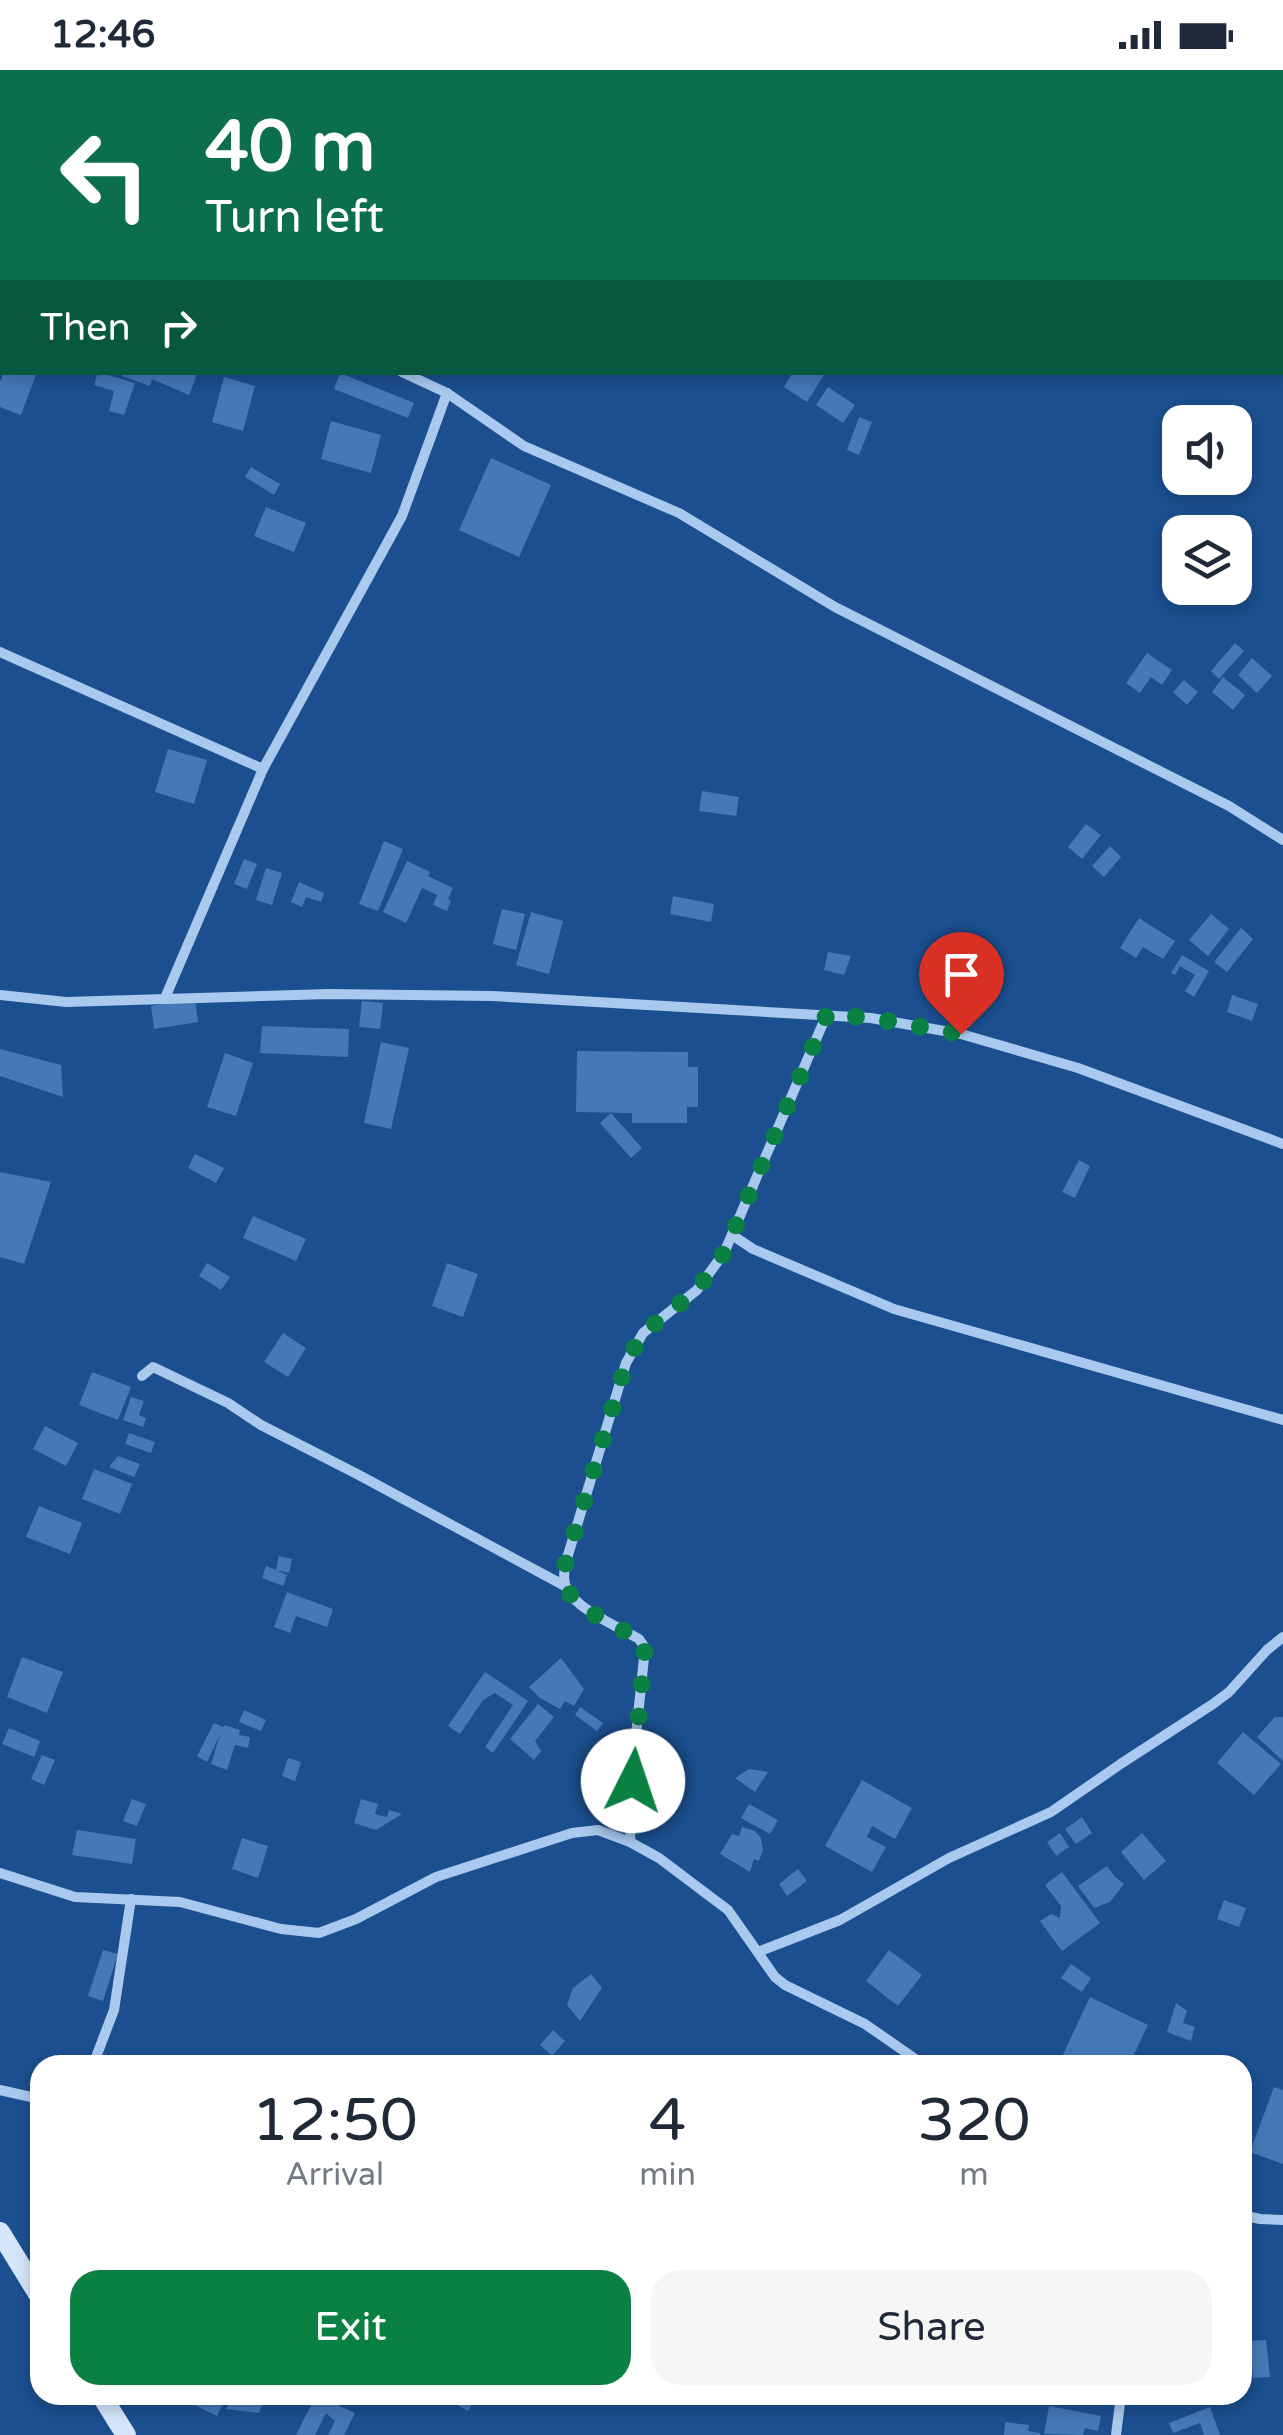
<!DOCTYPE html>
<style>
:root{--surface:#fff;--page:#f6f6f7;--text:#1f2937;--muted:#747a83;--accent:#0b8043}
body{margin:0;font-family:"Varela Round",sans-serif;background:var(--page);color:var(--text);height:100vh;display:flex;flex-direction:column;font-size:38px;white-space:nowrap}
*{box-sizing:border-box;margin:0}
p{font-size:32px;color:var(--muted)}
.icon{flex:none;width:55px;height:55px;fill:none;stroke:currentColor;stroke-width:2;stroke-linecap:round;stroke-linejoin:round}
.map{position:relative;flex:1;overflow:hidden}
.side{position:absolute;left:30px;top:1985px;width:1222px;height:350px;display:flex;flex-direction:column;background:var(--surface);border-radius:30px;box-shadow:0 5px 15px #0003}
.side>*{flex:none}
.guide{position:absolute;left:0px;top:0px;width:1285px;height:305px;box-shadow:0 5px 15px #0003;background:#0b6e4f;color:#fff;overflow:hidden}
.controls{position:absolute;left:1162px;top:335px;display:grid;gap:20px}
.controls a{display:grid;place-items:center;width:90px;height:90px;border-radius:20px;background:var(--surface);box-shadow:0 5px 15px #0003;font-size:50px}
.pin{position:absolute;display:grid;place-items:center;width:85px;height:85px;color:#fff;margin:-102px -42px;border-radius:50% 50% 50% 0;rotate:-45deg;box-shadow:0 0 10px #0007}
.pin .icon{rotate:45deg}
.me{position:absolute;width:110px;margin:-55px;rotate:4deg;stroke-linejoin:round;filter:drop-shadow(0 0 8px #0008)}
.turn{display:flex;align-items:center;gap:35px;height:210px;padding:0 40px;font-size:45px}
.turn .icon{width:130px;height:130px;stroke-width:2.5}
.turn b{display:block;font-size:70px;line-height:85px}
.then{display:flex;align-items:center;height:95px;padding:0 40px;background:#0003;gap:20px;font-size:38px}
.eta{display:flex;justify-content:space-evenly;align-items:center;height:170px;text-align:center}
.eta b{font-size:60px;font-weight:600;line-height:70px}
.primary-button{display:flex;gap:20px;margin-top:auto;padding:20px 40px}
.primary-button a{flex:1;height:115px;border-radius:30px;background:var(--accent);color:#fff;font-size:40px;font-weight:600;line-height:115px;text-align:center}
.primary-button a+a{background:var(--page);color:var(--text)}
.status{display:flex;justify-content:space-between;align-items:center;height:70px;padding:0 50px;background:var(--surface);direction:ltr}
.status svg{height:28px;fill:currentColor}
.map>svg:first-child{display:block}
</style>
<div class="status"><b>12:46</b><svg viewBox="0 0 49 12"><path d="M0 12V9h3v3zM5 12V6h3v6zM10 12V3h3v9zM15 12V0h3v12zM26 1h20v11H26zM47 4h2v5h-2z"/></svg></div>
<div class="map">
<svg width="1283" height="2365" viewBox="0 0 1283 2365">
<rect width="100%" height="100%" fill="#1b4f8f"/>
<g fill="#4478b7">
<path d="M4,302H37L21,345L0,337V312Z"/>
<path d="M98,302L135,313L124,345L109,341L114,321L94,315Z"/>
<path d="M124,302H198L189,325L152,309L150,316L122,306Z"/>
<path d="M793,302H820L824,305L807,332L784,317Z"/>
<path d="M340,303L414,333L408,348L334,319Z"/>
<path d="M224,307L255,316L243,361L212,352Z"/>
<path d="M828,317L855,335L843,353L816,335Z"/>
<path d="M859,347L872,352L859,385L847,380Z"/>
<path d="M331,351L381,365L371,403L321,389Z"/>
<path d="M491,388L551,415L519,487L459,460Z"/>
<path d="M251,397L280,414L274,425L245,407Z"/>
<path d="M266,437L306,453L294,482L254,466Z"/>
<path d="M1235,573L1244,581L1219,609L1211,601Z"/>
<path d="M1147,583L1172,600L1162,615L1151,607L1140,623L1126,613Z"/>
<path d="M1252,588L1272,606L1257,623L1238,605Z"/>
<path d="M1223,607L1245,625L1233,640L1212,622Z"/>
<path d="M1184,610L1198,622L1187,635L1173,622Z"/>
<path d="M168,679L207,690L194,734L155,722Z"/>
<path d="M702,721L739,727L736,746L699,741Z"/>
<path d="M1086,754L1101,765L1082,789L1068,777Z"/>
<path d="M384,771L403,779L378,841L359,834Z"/>
<path d="M1110,776L1121,787L1104,807L1092,796Z"/>
<path d="M244,789L257,794L247,819L234,814Z"/>
<path d="M407,791L430,802L428,806L453,818L448,829L451,831L447,841L433,835L437,825L422,818L406,853L383,842Z"/>
<path d="M266,798L282,803L272,835L256,830Z"/>
<path d="M299,812L324,823L321,832L306,827L302,837L291,832Z"/>
<path d="M673,826L714,834L711,852L670,844Z"/>
<path d="M502,839L525,844L516,880L493,874Z"/>
<path d="M531,842L563,851L549,904L516,895Z"/>
<path d="M1211,844L1229,859L1208,886L1189,870Z"/>
<path d="M1139,848L1175,871L1163,889L1143,877L1136,888L1120,878Z"/>
<path d="M1241,858L1253,869L1227,902L1214,892Z"/>
<path d="M828,882L851,886L844,905L824,900Z"/>
<path d="M1182,885L1209,901L1194,927L1185,921L1195,905L1180,896L1175,905L1171,903Z"/>
<path d="M1232,925L1258,934L1252,951L1227,942Z"/>
<path d="M195,929L198,952L154,959L151,936Z"/>
<path d="M362,931L383,933L380,959L359,957Z"/>
<path d="M262,956L349,959L348,987L260,983Z"/>
<path d="M381,972L409,978L391,1059L364,1053Z"/>
<path d="M0,979L61,995L63,1027L0,1006Z"/>
<path d="M577,981L688,982V997H698V1037H687V1053H632V1043L576,1042Z"/>
<path d="M225,983L253,993L236,1046L207,1037Z"/>
<path d="M611,1043L642,1078L631,1088L600,1053Z"/>
<path d="M195,1084L224,1098L216,1113L188,1098Z"/>
<path d="M1079,1090L1090,1096L1075,1128L1062,1122Z"/>
<path d="M0,1102L51,1112L24,1194L0,1187Z"/>
<path d="M253,1146L306,1169L296,1191L243,1168Z"/>
<path d="M207,1193L230,1207L221,1220L199,1206Z"/>
<path d="M447,1193L478,1204L463,1247L432,1236Z"/>
<path d="M283,1263L306,1278L288,1307L264,1292Z"/>
<path d="M92,1302L131,1317L118,1350L79,1335Z"/>
<path d="M131,1327L144,1331L139,1345L146,1348L143,1357L123,1350Z"/>
<path d="M45,1356L78,1373L66,1396L33,1379Z"/>
<path d="M129,1363L155,1372L151,1383L125,1374Z"/>
<path d="M118,1386L140,1394L134,1407L109,1397Z"/>
<path d="M94,1399L132,1414L120,1444L82,1429Z"/>
<path d="M39,1436L82,1453L70,1484L26,1467Z"/>
<path d="M279,1486L292,1489L289,1503L276,1500L287,1505L283,1516L262,1508L266,1496L276,1500Z"/>
<path d="M287,1522L333,1539L327,1557L296,1546L290,1563L274,1557Z"/>
<path d="M22,1587L63,1602L47,1643L7,1627Z"/>
<path d="M561,1588L584,1619L574,1636L565,1631L560,1639L540,1628L529,1617Z"/>
<path d="M485,1602L528,1631L493,1683L485,1677L513,1635L495,1623L483,1630L460,1664L448,1656Z"/>
<path d="M538,1634L554,1647L535,1671L541,1681L534,1690L510,1669Z"/>
<path d="M580,1637L603,1653L597,1661L575,1645Z"/>
<path d="M244,1640L266,1650L261,1661L239,1652Z"/>
<path d="M1275,1647H1283V1691L1257,1667Z"/>
<path d="M214,1653L223,1657L224,1655L240,1660L239,1665L250,1667L248,1678L235,1675L227,1700L211,1694L220,1665L207,1692L197,1686Z"/>
<path d="M9,1658L40,1671L34,1687L2,1674Z"/>
<path d="M1243,1662L1281,1694L1254,1725L1217,1693Z"/>
<path d="M42,1685L55,1690L44,1715L31,1709Z"/>
<path d="M288,1688L301,1692L295,1711L282,1706Z"/>
<path d="M749,1699L768,1702L755,1722L735,1708Z"/>
<path d="M862,1710L912,1738L895,1769L872,1756L867,1767L886,1777L872,1802L825,1776Z"/>
<path d="M132,1729L146,1734L137,1756L123,1751Z"/>
<path d="M361,1729L378,1734L375,1744L387,1747L389,1740L402,1744L376,1760L354,1753Z"/>
<path d="M749,1734L778,1750L770,1764L741,1748Z"/>
<path d="M1082,1747L1092,1763L1076,1774L1065,1759Z"/>
<path d="M742,1757L755,1761L761,1768L763,1780L759,1791L754,1789L750,1802L720,1784L732,1764L739,1766Z"/>
<path d="M77,1760L136,1769L132,1794L72,1785Z"/>
<path d="M1060,1763L1069,1777L1056,1786L1047,1772Z"/>
<path d="M1142,1763L1166,1791L1144,1810L1121,1782Z"/>
<path d="M242,1768L268,1776L258,1808L232,1799Z"/>
<path d="M1107,1796L1115,1807L1124,1814L1110,1832L1094,1838L1078,1816Z"/>
<path d="M798,1799L807,1811L787,1826L779,1814Z"/>
<path d="M1062,1802L1100,1853L1062,1881L1040,1851L1051,1844L1060,1848L1061,1836L1045,1815Z"/>
<path d="M1224,1830L1246,1838L1239,1857L1217,1849Z"/>
<path d="M103,1880L118,1884L103,1931L88,1926Z"/>
<path d="M889,1880L922,1905L898,1936L866,1911Z"/>
<path d="M1071,1894L1091,1908L1082,1922L1061,1908Z"/>
<path d="M591,1904L602,1918L580,1951L567,1935L573,1918Z"/>
<path d="M1090,1927L1148,1955L1129,1995H1058Z"/>
<path d="M1176,1933L1187,1941L1183,1953L1195,1957L1191,1971L1167,1962Z"/>
<path d="M553,1960L565,1971L552,1986L540,1975Z"/>
<path d="M1274,2017L1283,2020V2094L1250,2082Z"/>
<path d="M1266,2270L1270,2307L1253,2308L1250,2271Z"/>
<path d="M200,2325H227L217,2346L188,2332L200,2329Z"/>
<path d="M234,2325H281L282,2327L264,2330L259,2343L226,2339Z"/>
<path d="M316,2325L355,2343L344,2365H328L335,2351L326,2343L315,2365H296Z"/>
<path d="M440,2325H477L468,2341Z"/>
<path d="M1049,2336L1101,2346L1098,2361L1085,2358L1083,2365L1044,2364Z"/>
<path d="M1210,2337L1220,2365H1204L1200,2353L1173,2363L1169,2353Z"/>
<path d="M1005,2352L1029,2355L1028,2361L1040,2363V2365H1004Z"/>
</g>
<g fill="none" stroke-linecap="round" stroke-linejoin="round">
<g stroke="#a9c9ee" stroke-width="10">
<path d="M779,0L782,2"/>
<path d="M374,2L376,0"/>
<path d="M0,130L2,131"/>
<path d="M402,302L447,323L524,376L679,443L835,537L1229,736L1283,770"/>
<path d="M0,582L263,699"/>
<path d="M0,925L66,932L329,924L493,926L871,948L961,964L1078,998L1283,1074"/>
<path d="M165,928L263,699L402,446L447,323"/>
<path d="M732,1165L753,1179L894,1239L1283,1350"/>
<path d="M142,1306L153,1297L228,1333L261,1355L357,1404L565,1516"/>
<path d="M630,1772L634,1684L645,1578L639,1569C619,1557 577,1540 567,1519C563,1511 564,1504 565,1495L626,1293L643,1263L697,1220L724,1183L827,944"/>
<path d="M0,1803L75,1827L180,1832L281,1859L319,1863L356,1849L436,1807L572,1763L598,1760L630,1772L659,1788L728,1840L775,1907L785,1915L865,1954L924,1995"/>
<path d="M758,1882L840,1850L949,1788L1051,1742L1122,1693L1213,1634L1229,1622L1267,1580L1283,1567"/>
<path d="M93,1995L114,1940L131,1829"/>
<path d="M0,2020L40,2029"/>
<path d="M1242,2145L1260,2149L1283,2150"/>
<path d="M1116,2365L1121,2325"/>
</g>
<g stroke="#d6e6fa" stroke-width="20">
<path d="M0,2162L40,2227"/>
<path d="M101,2325L126,2365"/>
</g>
</g>
<g fill="none" stroke-linecap="round" stroke-linejoin="round">
<path stroke="#0b8043" stroke-width="18" stroke-dasharray="0 32.4" d="M633,1711L645,1578L639,1569C619,1557 577,1540 567,1519C563,1511 564,1504 565,1495L626,1293L643,1263L697,1220L724,1183L827,944L871,948L961,964"/>
</g>
</svg>
<div class="controls">
<a><svg class="icon" aria-label="sound" viewBox="0 0 24 24"><path d="M4 9h4l5-4v14l-5-4H4zM17 9q2 3 0 6"/></svg></a>
<a><svg class="icon" aria-label="layers" viewBox="0 0 24 24"><path d="M12 4l9 5-9 5-9-5zM3 14l9 5 9-5"/></svg></a>
</div>
<div class="pin" style="left:961px;top:964px;background:#d93025"><svg class="icon" aria-label="arrive" viewBox="0 0 24 24"><path d="M6 21V4h12l-3 4 3 4H6"/></svg></div>
<svg class="me" style="left:633px;top:1711px" viewBox="-20 -20 40 40"><circle r="19" fill="#fff"/><path d="M0-13L10 11 0 6-10 11z" fill="#0b8043"/></svg>
<div class="guide">
<div class="turn"><svg class="icon" aria-label="left" viewBox="0 0 24 24"><path d="M17 20v-9H6M10 6l-5 5 5 5"/></svg><div><b>40 m</b>Turn left</div></div>
<div class="then">Then<svg class="icon" aria-label="right" viewBox="0 0 24 24"><path d="M7 20v-9h11M14 6l5 5-5 5"/></svg></div>
</div>
<section class="side">
<div class="eta">
<div><b>12:50</b><p>Arrival</p></div>
<div><b>4</b><p>min</p></div>
<div><b>320</b><p>m</p></div>
</div>
<div class="primary-button"><a>Exit</a><a>Share</a></div>
</section>
</div>
